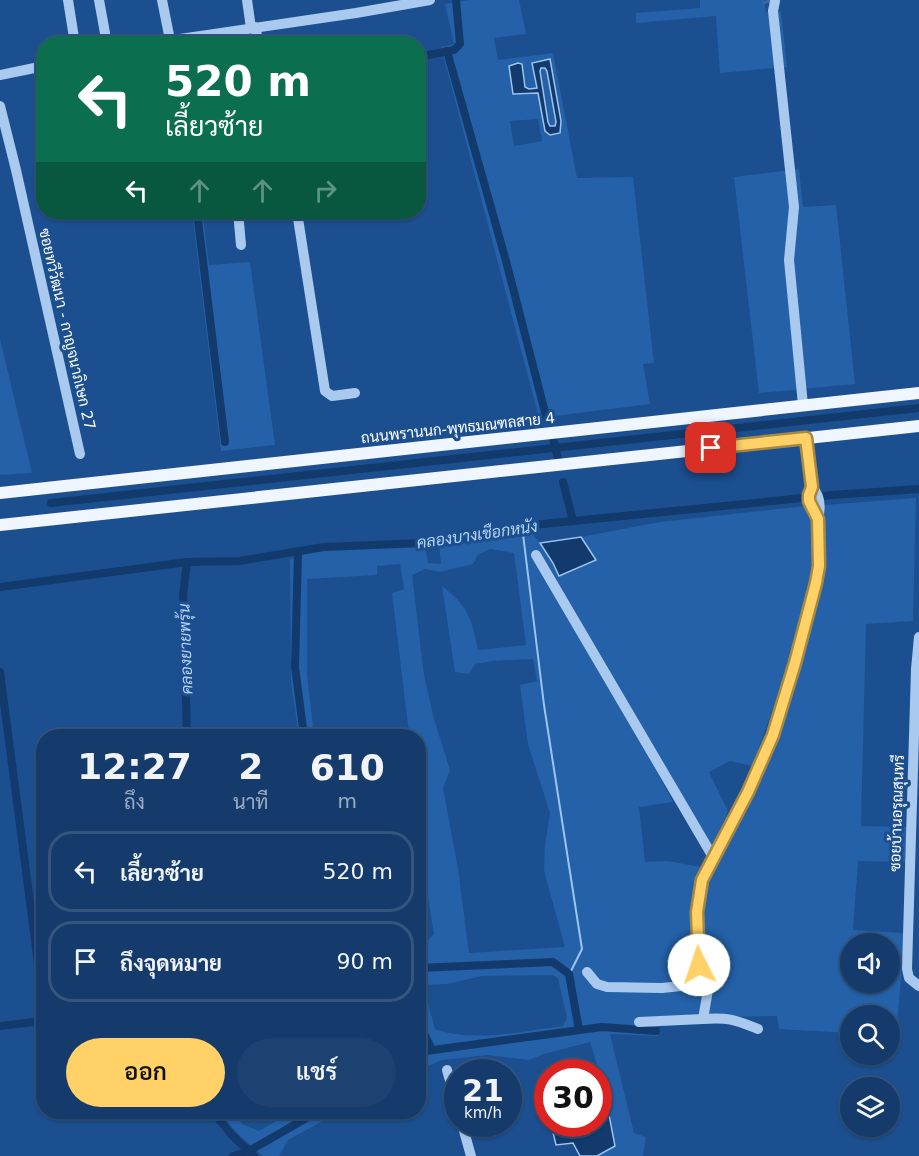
<!DOCTYPE html>
<html lang="th">
<meta charset="utf-8">
<style>
:root{--surface:#143b6b;--page:#1d4271;--text:#f1f3f6;--muted:#9dadc1;--line:#33557e;--accent:#ffd166}
body{margin:0;font-family:"DejaVu Sans",Sarabun,sans-serif;background:var(--page);color:var(--text);height:100vh;display:flex;flex-direction:column;font-size:22px;white-space:nowrap}
*{box-sizing:border-box;margin:0}
p{font-size:20px;color:var(--muted)}
.icon{flex:none;width:33px;height:33px;fill:none;stroke:currentColor;stroke-width:2;stroke-linecap:round;stroke-linejoin:round}
.map{position:relative;flex:1;overflow:hidden}
.side{position:absolute;left:36px;top:729px;width:390px;height:390px;display:flex;flex-direction:column;background:var(--surface);border-radius:24px;box-shadow:0 2px 4px #0004,0 0 0 2px var(--line)}
.side>*{flex:none}
.hud{position:absolute;left:36px;top:36px;width:390px;height:183px;border-radius:24px;box-shadow:0 2px 4px #0004,0 0 0 2px var(--line);background:#0b6e4f;color:#fff;overflow:hidden}
.tools{position:absolute;left:840px;top:933px;display:grid;gap:12px}
.tools a{display:grid;place-items:center;width:60px;height:60px;border-radius:50%;background:var(--surface);box-shadow:0 2px 4px #0004,0 0 0 2px var(--line);font-size:30px}
.speed{position:absolute;left:444px;top:1059px;display:flex;gap:12px;font-size:30px;font-weight:700;text-align:center}
.speed>*{display:grid;place-content:center;width:78px;height:78px;border-radius:50%;background:var(--surface);box-shadow:0 2px 4px #0004,0 0 0 2px var(--line);line-height:1}
.speed small{font-size:15px;font-weight:400}
.speed .limit{border:9px solid #d22;background:#fff;color:#111}
.pin{position:absolute;display:grid;place-items:center;width:51px;height:51px;color:#fff;margin:-26px;border-radius:12px;box-shadow:0 3px 9px #0006}
.me{position:absolute;width:66px;margin:-33px;rotate:356deg;stroke-linejoin:round;filter:drop-shadow(0 0 4px #0008)}
.turn{display:flex;align-items:center;gap:21px;height:126px;padding:0 30px;font-size:27px}
.turn .icon{width:78px;height:78px;stroke-width:2.5}
.turn b{display:block;font-size:42px;line-height:51px}
.lanes{display:flex;align-items:center;height:57px;padding:0 30px;background:#0003;justify-content:center;gap:30px;direction:ltr}
.lanes .off{opacity:.35}
.eta{display:flex;justify-content:space-evenly;align-items:center;height:102px;text-align:center}
.eta b{font-size:36px;font-weight:600;line-height:42px}
.button{display:flex;gap:12px;margin-top:auto;padding:12px 30px}
.button a{flex:1;height:69px;border-radius:36px;background:var(--accent);color:#111;font-size:24px;font-weight:600;line-height:69px;text-align:center}
.button a+a{background:var(--page);color:var(--text)}
ul{padding:0;list-style:none}
li{display:flex;align-items:center;gap:18px;height:81px;margin:0 12px 9px;padding:0 18px;border:3px solid var(--line);border-radius:24px}
li div{flex:1}
li b{display:block;font-size:22px}
li em{font-style:normal}
.map>svg:first-child{display:block}
</style>
<div class="map">
<svg width="919" height="1156" viewBox="0 0 919 1156">
<rect width="100%" height="100%" fill="#1b4f8f"/>
<g fill="#2461a8" fill-rule="evenodd">
<path d="M469,0H519L526,34L494,38L498,60L553,53L577,178L633,177L654,363L643,364L650,404L539,418L441,47L454,44L445,4ZM550,59L560,133L545,131L538,93L513,94L509,66C518,78 521,90 537,88L532,63ZM538,119L542,141L514,146L510,121Z"/>
<path d="M700,0H764L766,12L781,11L787,67L720,73L716,16L636,23V13L700,8Z"/>
<path d="M541,68H546L547,71L556,122L555,126L550,127L548,122L540,71Z"/>
<path d="M799,169L803,207L836,205L855,384L759,393L734,177Z"/>
<path d="M192,212H228L203,216L209,265L250,262L275,445L221,451Z"/>
<path d="M0,339L32,473L0,475Z"/>
<path d="M916,498L913,621L866,624L861,826L906,827L905,862L858,861L853,930L905,933L897,1024L893,1036H890V1016H850V1033L779,1029L777,1016L656,1018L658,1036L610,1034L634,1133L646,1137L643,1156H597L615,1145L605,1091L590,1042L544,1054L529,1060L488,1055L442,1060L419,1070V950L434,934L423,868H419V855L422,853L418,827V736H410L408,725L392,593L404,589L400,564L377,566V575L307,579V674L314,736H299L291,683L290,559L301,557L304,552L425,545L428,563L441,564L439,544L533,534L553,563L559,576L596,560L581,537L660,522L805,506L811,515L815,565L791,660L752,766L730,761L709,772L728,811L716,841L783,718L813,614L825,552L824,505ZM490,549L514,553L526,645L478,650C472,620 468,605 442,586L455,672L469,674L475,664L492,661L533,659L537,681L520,685L528,744L550,813L545,845L544,871L565,947L469,953L458,869L443,788L450,770L434,719L424,675L412,575L425,569L440,572L473,564L478,555ZM645,749L713,848L702,867L667,861L645,862L639,807L673,802ZM850,944H890V982H850ZM553,975L558,978L567,1018L563,1026C524,1031 473,1043 435,1029L423,985L447,984L482,976Z"/>
<path d="M225,1112H235L242,1124L259,1131L292,1112H339L288,1140L279,1156H263L240,1136L221,1115Z"/>
</g>
<g fill="#123a6d" stroke="#9cc4f0" stroke-width="1.5" fill-rule="evenodd">
<path d="M550,59L561,121L560,133L550,135L545,131L538,93L513,94L509,66L518,63L522,64L525,87L529,89L537,88L532,63ZM541,68H545L547,71L556,122L555,126H550L548,122L540,71Z"/>
<path d="M581,537L596,560L559,576L553,563L540,543Z"/>
<path d="M606,1099L615,1146L597,1156H580L573,1143L556,1145L551,1124H598L599,1101Z"/>
</g>
<g fill="none" stroke-linecap="round" stroke-linejoin="round">
<path stroke="#9cc4f0" stroke-width="2" d="M522,526L544,705L582,949L569,975"/>
<g stroke="#123a6d" stroke-width="8">
<path d="M447,51L506,261L546,416"/>
<path d="M418,57L454,50L460,44L456,0"/>
<path d="M197,212L225,442"/>
<path d="M553,439L558,458"/>
<path d="M563,482L573,521"/>
<path d="M51,503L919,408"/>
<path d="M298,552L295,667L304,736"/>
<path d="M187,562L183,595L187,736"/>
<path d="M0,587L187,562L239,561L324,547L448,542L522,526L573,521L833,495L919,489"/>
<path d="M0,672L44,1009"/>
<path d="M418,968L553,962L569,974L579,1030"/>
<path d="M418,1021L432,1050"/>
<path d="M0,1026L44,1021"/>
<path d="M418,1055L426,1051L602,1027L656,1031"/>
<path d="M213,1112L231,1134L254,1156"/>
<path d="M233,1156L249,1151L317,1112"/>
</g>
<path stroke="#3d69a0" stroke-width="10" stroke-dasharray="10 5" stroke-linecap="butt" d="M767,0L768,3"/>
<g stroke="#a9c9ee" stroke-width="10">
<path d="M68,0L75,44"/>
<path d="M99,0L107,44"/>
<path d="M162,0L170,40"/>
<path d="M247,0L251,28"/>
<path d="M775,1L773,11L794,207L789,260L803,405"/>
<path d="M255,27L259,44"/>
<path d="M146,44L356,13L430,0"/>
<path d="M0,75L44,66"/>
<path d="M0,106L16,170L80,454"/>
<path d="M238,212L241,245"/>
<path d="M297,212L325,391L332,396L355,393"/>
<path d="M806,438L812,487C821,496 821,507 818,519C812,509 805,498 812,487"/>
<path d="M536,555L713,857"/>
<path d="M919,637L916,669L907,969L909,978L919,986"/>
<path d="M587,972L597,984L607,987L662,988L700,984L706,986L708,990L703,1019L639,1022"/>
<path d="M700,984L696,927L698,895L702,880L748,792L773,735L795,663L816,583L818,566V519"/>
<path d="M703,1019C729,1017 735,1020 758,1029"/>
<path d="M447,1070L458,1108"/>
<path d="M462,1124L471,1156"/>
</g>
<g stroke="#f0f6ff" stroke-width="12">
<path d="M0,493L919,393"/>
<path d="M0,525L919,426"/>
</g>
</g>
<g fill="none" stroke-linecap="round" stroke-linejoin="round">
<g stroke="#a68842" stroke-width="15">
<path id="route" d="M699,965L697,912L702,880L748,792L773,735L795,663L816,583L819,566L818,519L809,501V495L812,487L806,438L711,448"/>
</g>
<use href="#route" stroke="#ffd166" stroke-width="10"/>
</g>
<g text-anchor="middle" stroke-width="6" stroke-linejoin="round" paint-order="stroke">
<g font-size="15" fill="#fff" stroke="#1b4f8f">
<text transform="translate(67 329) rotate(77)" y="5">ซอยทวีวัฒนา - กาญจนาภิเษก 27</text>
<text transform="translate(458 428) rotate(-6)" y="5">ถนนพรานนก-พุทธมณฑลสาย 4</text>
<text transform="translate(897 813) rotate(-88)" y="5">ซอยบ้านอรุณสุนทรี</text>
</g>
<g font-size="16" font-style="italic" fill="#b5d3f5" stroke="#1b4f8f">
<text transform="translate(477 534) rotate(-8)" y="6">คลองบางเชือกหนัง</text>
<text transform="translate(185 649) rotate(-92)" y="6">คลองยายพรุ้น</text>
</g>
</g>
</svg>
<div class="tools">
<a><svg class="icon" aria-label="sound" viewBox="0 0 24 24"><path d="M4 9h4l5-4v14l-5-4H4zM17 9q2 3 0 6"/></svg></a>
<a><svg class="icon" aria-label="search" viewBox="0 0 24 24"><circle cx="10" cy="10" r="6"/><path d="M15 15l6 6"/></svg></a>
<a><svg class="icon" aria-label="layers" viewBox="0 0 24 24"><path d="M12 4l9 5-9 5-9-5zM3 14l9 5 9-5"/></svg></a>
</div>
<div class="speed"><div>21<small>km/h</small></div><div class="limit">30</div></div>
<div class="pin" style="left:711px;top:448px;background:#d93025"><svg class="icon" aria-label="arrive" viewBox="0 0 24 24"><path d="M6 21V4h12l-3 4 3 4H6"/></svg></div>
<svg class="me" style="left:699px;top:965px" viewBox="-20 -20 40 40"><circle r="19" fill="#fff"/><path d="M0-13L10 11 0 6-10 11z" fill="#ffd166"/></svg>
<div class="hud">
<div class="turn"><svg class="icon" aria-label="left" viewBox="0 0 24 24"><path d="M17 20v-9H6M10 6l-5 5 5 5"/></svg><div><b>520 m</b>เลี้ยวซ้าย</div></div>
<div class="lanes"><svg class="icon" aria-label="left" viewBox="0 0 24 24"><path d="M17 20v-9H6M10 6l-5 5 5 5"/></svg><svg class="icon off" aria-label="ahead" viewBox="0 0 24 24"><path d="M12 20V5M6 11l6-6 6 6"/></svg><svg class="icon off" aria-label="ahead" viewBox="0 0 24 24"><path d="M12 20V5M6 11l6-6 6 6"/></svg><svg class="icon off" aria-label="right" viewBox="0 0 24 24"><path d="M7 20v-9h11M14 6l5 5-5 5"/></svg></div>
</div>
<section class="side">
<div class="eta">
<div><b>12:27</b><p>ถึง</p></div>
<div><b>2</b><p>นาที</p></div>
<div><b>610</b><p>m</p></div>
</div>
<ul>
<li><svg class="icon" aria-label="left" viewBox="0 0 24 24"><path d="M17 20v-9H6M10 6l-5 5 5 5"/></svg><div><b>เลี้ยวซ้าย</b></div><em>520 m</em></li>
<li><svg class="icon" aria-label="arrive" viewBox="0 0 24 24"><path d="M6 21V4h12l-3 4 3 4H6"/></svg><div><b>ถึงจุดหมาย</b></div><em>90 m</em></li>
</ul>
<div class="button"><a>ออก</a><a>แชร์</a></div>
</section>
</div>
